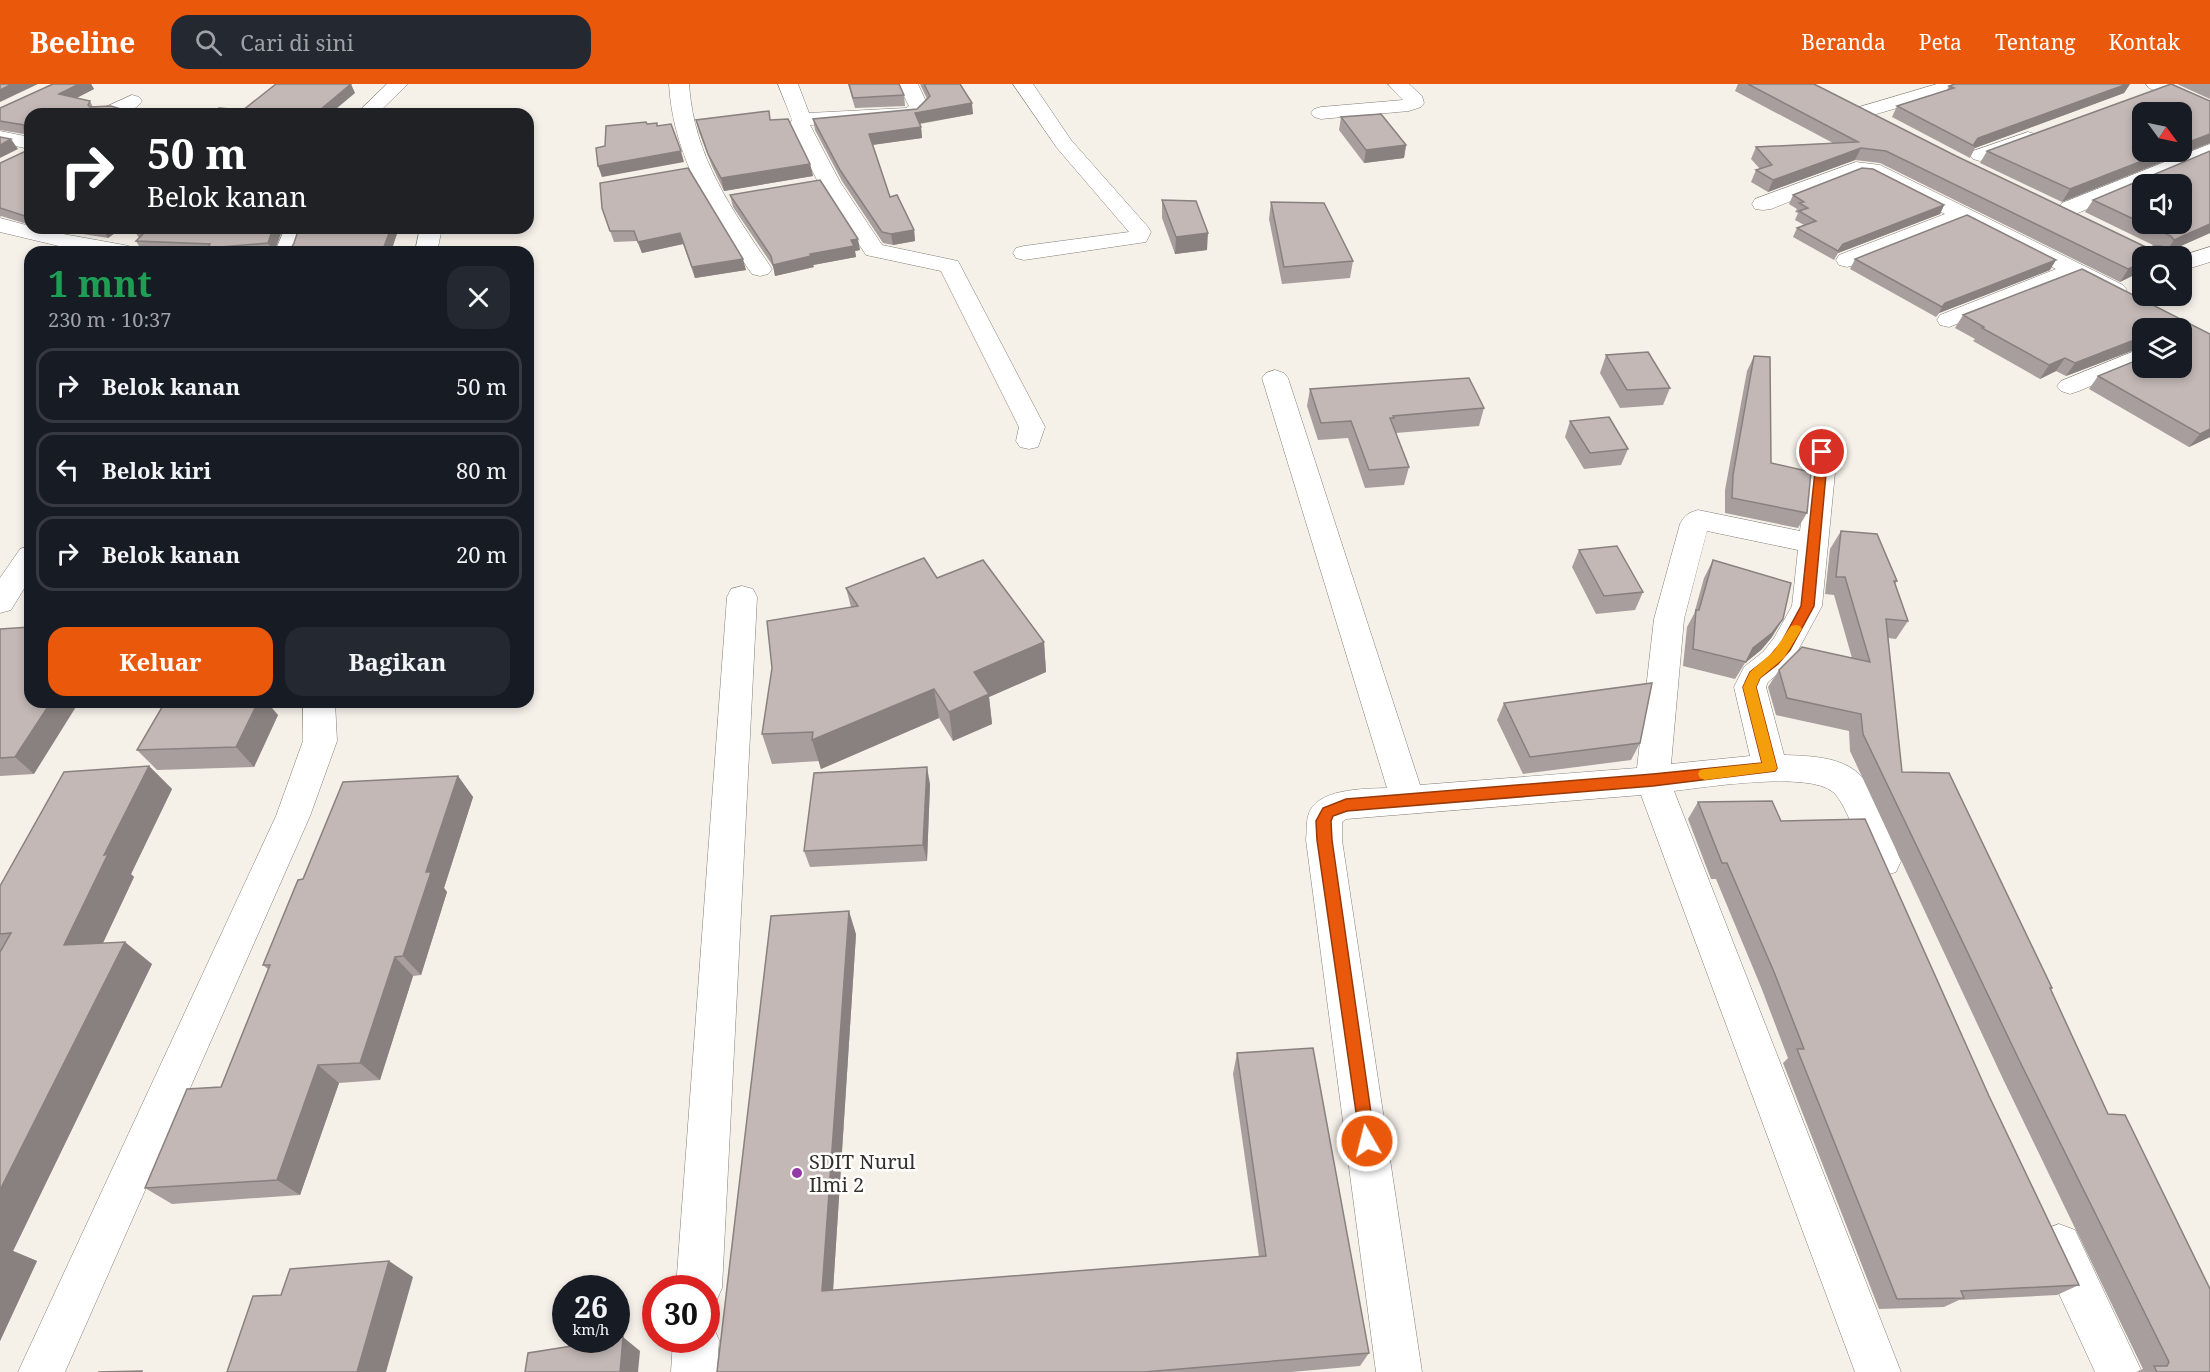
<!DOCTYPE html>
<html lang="id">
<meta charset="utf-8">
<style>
:root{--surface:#171b24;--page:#242831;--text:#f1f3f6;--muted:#9ea1a6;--line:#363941;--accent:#ea580c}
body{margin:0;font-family:"Noto Serif",serif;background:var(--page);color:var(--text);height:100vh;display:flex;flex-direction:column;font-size:22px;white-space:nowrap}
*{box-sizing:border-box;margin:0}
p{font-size:20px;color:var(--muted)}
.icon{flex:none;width:33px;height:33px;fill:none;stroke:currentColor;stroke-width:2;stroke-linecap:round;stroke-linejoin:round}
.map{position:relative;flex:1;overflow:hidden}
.details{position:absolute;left:24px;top:162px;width:510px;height:462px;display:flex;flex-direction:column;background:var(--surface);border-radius:18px;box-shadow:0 3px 9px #0003}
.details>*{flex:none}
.hud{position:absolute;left:24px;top:24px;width:510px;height:126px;border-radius:18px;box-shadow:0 3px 9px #0003;background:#202124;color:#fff;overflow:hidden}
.needle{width:39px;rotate:123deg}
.controls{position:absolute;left:2132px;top:18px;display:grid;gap:12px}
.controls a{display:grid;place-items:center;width:60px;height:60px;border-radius:12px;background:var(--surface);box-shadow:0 3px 9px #0003;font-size:30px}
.speed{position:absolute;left:552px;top:1191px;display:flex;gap:12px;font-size:30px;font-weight:700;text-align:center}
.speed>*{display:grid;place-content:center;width:78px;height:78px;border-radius:50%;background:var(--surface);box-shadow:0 3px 9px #0003;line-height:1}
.speed small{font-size:15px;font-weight:400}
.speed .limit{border:9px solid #d22;background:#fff;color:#111}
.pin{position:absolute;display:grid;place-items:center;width:51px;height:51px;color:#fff;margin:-26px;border:3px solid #fff;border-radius:50%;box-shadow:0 2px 6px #0007}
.me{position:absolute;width:66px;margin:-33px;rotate:352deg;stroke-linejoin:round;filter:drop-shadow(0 0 4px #0008)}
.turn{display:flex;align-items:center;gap:21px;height:126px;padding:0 24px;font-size:27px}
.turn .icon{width:78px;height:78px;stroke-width:2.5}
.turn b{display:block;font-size:42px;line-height:51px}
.round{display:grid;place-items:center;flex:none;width:63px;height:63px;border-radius:18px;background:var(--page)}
.head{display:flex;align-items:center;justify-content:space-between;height:102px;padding:0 24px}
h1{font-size:36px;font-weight:700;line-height:45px;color:#1e9e55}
.primary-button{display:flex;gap:12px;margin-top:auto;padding:12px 24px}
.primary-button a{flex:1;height:69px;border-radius:18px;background:var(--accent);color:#fff;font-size:24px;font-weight:700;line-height:69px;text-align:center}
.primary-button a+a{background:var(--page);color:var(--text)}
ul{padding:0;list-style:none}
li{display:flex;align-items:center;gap:18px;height:75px;margin:0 12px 9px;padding:0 12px;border:3px solid var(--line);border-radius:18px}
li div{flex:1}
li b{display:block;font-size:22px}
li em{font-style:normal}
header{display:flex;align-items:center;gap:36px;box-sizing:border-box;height:84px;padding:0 30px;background:var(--accent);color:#fff}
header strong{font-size:28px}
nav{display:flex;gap:33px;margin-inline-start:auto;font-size:21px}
.search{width:420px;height:54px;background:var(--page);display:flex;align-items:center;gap:15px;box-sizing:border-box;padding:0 21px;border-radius:18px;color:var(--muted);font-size:22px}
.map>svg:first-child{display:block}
</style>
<header>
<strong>Beeline</strong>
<div class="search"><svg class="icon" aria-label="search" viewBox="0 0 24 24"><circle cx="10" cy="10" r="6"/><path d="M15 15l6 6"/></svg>Cari di sini</div>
<nav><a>Beranda</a><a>Peta</a><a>Tentang</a><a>Kontak</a></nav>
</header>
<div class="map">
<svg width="2210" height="1288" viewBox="0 0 2210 1288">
<rect width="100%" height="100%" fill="#f5f0e8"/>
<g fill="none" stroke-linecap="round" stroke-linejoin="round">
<g stroke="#837f78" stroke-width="1">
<g id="minor">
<path d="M387,0H408L377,30H356Z"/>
<path d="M669,0H689C694,74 732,125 772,185L768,190L760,192L752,190C711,131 673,73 669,0Z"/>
<path d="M778,0H798L809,29L906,24L909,22L898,0H918L929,24L918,34L810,41L840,98L882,161L958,177L1045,343L1038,363L1029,365L1020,363L1016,357L1019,343L941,187L866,171L818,98L789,40L792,36Z"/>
<path d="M1013,0H1033L1071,56L1148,143L1151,148L1146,158L1024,176L1016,174L1013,169L1016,164L1024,162L1129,148L1057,64Z"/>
<path d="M1388,0H1409L1422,12L1424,19L1421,23L1409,27L1321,35L1314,33L1311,29L1314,25L1321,23L1403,16Z"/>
<path d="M1937,0H1968L1965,4L1863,34L1856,32L1853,28L1856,24Z"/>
<path d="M2146,0H2172L2210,18V31L2149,4Z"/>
<path d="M132,11L139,13L142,17C132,32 112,30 96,30L99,26Z"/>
<path d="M0,47L30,53V65L0,59Z"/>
<path d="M2028,48L2035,50L2038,54L2035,58L1980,77L1973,75L1970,71L1973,67Z"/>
<path d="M2210,60V73L2078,129L2070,131L2062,129L2059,124L2062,119Z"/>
<path d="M1856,78L1880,81L2123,201L2127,206L2123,211L2115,213L2107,211L2074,195L1949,243L1940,241L1937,236L1940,231L2056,185L1963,138L1855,181L1847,183L1839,181L1836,176L1839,171L1945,130L1869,91L1858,90L1771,125L1763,126L1755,125L1752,120L1755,115Z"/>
<path d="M0,134L30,142V144L124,161L132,163L135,168H84L0,148Z"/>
<path d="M285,144H307L297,168H275Z"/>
<path d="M420,144H442L437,168H415Z"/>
<path d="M2210,163V178L2181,187V172Z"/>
<path d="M2142,264V280L2079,307L2070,310L2061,307L2057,302L2061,297Z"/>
<path d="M1275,286L1284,289L1288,294L1420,701L1637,684L1654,535L1680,440C1685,431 1688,429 1698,426L1800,447L1809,368L1813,362L1823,359L1833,362L1837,368L1822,522L1796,570L1785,584L1768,598L1766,603L1784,671C1808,672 1840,672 1859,690C1876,706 1891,754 1901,777L1896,788L1883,792L1870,788C1861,769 1848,721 1833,708C1809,687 1707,703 1674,707L1901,1288H1855L1641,711L1346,735L1342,738V756L1422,1288H1376L1306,756C1307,749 1306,740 1308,732C1315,704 1364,705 1387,704L1262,294L1266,289ZM1707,447L1798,466L1792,522L1774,554L1763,568L1744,583L1734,603L1750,672L1671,680L1684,535Z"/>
<path d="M30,462V495L11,526L0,529V494L20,465Z"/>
<path d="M742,502L753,505L757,513L722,1204L715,1220L706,1223V1204H676L727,513L731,505Z"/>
<path d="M303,618H335L337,657L310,732L65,1288H18L276,732L303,657Z"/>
<path d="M2059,1140L2075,1146L2142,1288H2095L2037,1162L2043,1146Z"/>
<path d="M706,1237L712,1240L719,1256L717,1288H671L673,1256H706Z"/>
</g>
</g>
<use href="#minor" fill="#fff" fill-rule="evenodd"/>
</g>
<g fill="#a89e9d" fill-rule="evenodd">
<path d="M53,0H91L94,5L76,14L90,17L93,23L30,30V141L1,132L0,133V79L26,67L24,50L0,46V24Z"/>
<path d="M848,0H899L904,11L905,22L855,24Z"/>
<path d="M920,0H960L973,30L920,40L921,43L922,54L873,61L890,113L914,146L915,157L893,161L883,159L842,97L815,46L813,35L917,25L927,15Z"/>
<path d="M1738,0H1814L1956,72L2150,165L2155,162L2085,128L2093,116L2210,67V149L2165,169L2161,164L2155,172H2142V180L2134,191L2120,198L1880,79L1855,76L1768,108L1751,98L1756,86L1760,85L1751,75L1756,63L1833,59L1735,7ZM2142,100L2181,140H2142Z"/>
<path d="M1955,0H2130L2124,9L1975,64L1970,74L1892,33L1897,22L1947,6L1949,2Z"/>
<path d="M2177,0H2210V15Z"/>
<path d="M2210,17L2062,118L1980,79L1987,67Z"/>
<path d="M1341,33L1406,61L1404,74L1364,79L1339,46Z"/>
<path d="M696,36H771L810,80L813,92L724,107L712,82L699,48Z"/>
<path d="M600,99L746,186L695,194L683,160L642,169L637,157L614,158L602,124Z"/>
<path d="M730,111L860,166L855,167L856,173L813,181L814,183L775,192L773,182L733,123Z"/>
<path d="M1793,111L1944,121L1940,130L1838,169L1834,176L1793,153L1797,144L1804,141L1795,136L1798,129L1795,128L1797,125L1789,120Z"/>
<path d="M1162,116L1207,166L1175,170L1162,134Z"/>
<path d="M1271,118L1353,177L1350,194L1282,200L1269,135Z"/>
<path d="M44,144H122L108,154Z"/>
<path d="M136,144H283L274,168H169L142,167L136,157L139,154L134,146Z"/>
<path d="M1855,175L2050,186L1939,229L1936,233L1850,185Z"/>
<path d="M2082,185L2210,250V353L2189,363L2089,305L2098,292L2142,274V284H2181V244H2142V263L2066,292L2056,287L2040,295L1973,257L1975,255L1955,244L1963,231Z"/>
<path d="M1606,271L1670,304L1663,321L1620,324L1600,289Z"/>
<path d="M1754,272L1771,379L1807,429L1798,444L1725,429V406L1747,287Z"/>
<path d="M1310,305L1484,324L1479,342L1396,349L1409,383L1404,401L1365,404L1348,354L1318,356L1307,322Z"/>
<path d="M1570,337L1628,365L1621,381L1584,385L1565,353Z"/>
<path d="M1841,447L1897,497L1895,500L1908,537L1896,555L1888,554L1902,688L2052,904L2051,905L2210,1288H2136L2143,1285L2003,995L1850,667L1849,647L1776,631L1768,603L1779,586L1852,574L1834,511L1825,510L1830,465Z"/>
<path d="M1579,466L1643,508L1635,526L1596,530L1572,483Z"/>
<path d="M1713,476L1772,553L1761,566L1745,579L1735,595L1683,582L1687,543L1694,530L1704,494Z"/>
<path d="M937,494L1044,558L1046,588L989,613L992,640L953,657L939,634L821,685L819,677L772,680L762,650L851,523L846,504Z"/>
<path d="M0,545L34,690L0,692Z"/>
<path d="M1504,619L1640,659L1631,676L1523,690L1497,636Z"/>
<path d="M278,631L254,683L157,686L137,666Z"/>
<path d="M149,682L172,705L131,790L134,793L103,859L152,880L13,1167L37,1177L0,1257V802Z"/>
<path d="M458,692L473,713L444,804L447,808L421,891L413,892L380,996L339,999L300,1111L172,1120L145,1104L221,1003L268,885L263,881L303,795Z"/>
<path d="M930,700L927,777L810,783L804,767Z"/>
<path d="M1698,718L1781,737L1989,1012L2079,1201L2057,1211L1959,1216L1944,1223L1879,1225L1783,979L1788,974L1761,903L1716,795H1711L1688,735Z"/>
<path d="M856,850L833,1206L1259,1173L1233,990L1237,969L1369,1269L1360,1282L1291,1288H717Z"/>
</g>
<g fill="#88817f">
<path d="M12,0H38L0,18V6Z"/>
<path d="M79,0H91L94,5L65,20L59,10Z"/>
<path d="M351,0L355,9L330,30H315Z"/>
<path d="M2127,0H2130L2124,9L1975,64L1976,63L1973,62L1978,54Z"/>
<path d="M972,19L973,30L916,40L915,29Z"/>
<path d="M921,43L922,54L871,61L869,50Z"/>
<path d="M2210,50V59L2062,118L2070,105L2165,68H2181V61Z"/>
<path d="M11,55L18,65L0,74V61Z"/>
<path d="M1406,61L1404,74L1364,79L1366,66Z"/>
<path d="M1861,64L1855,76L1768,108L1773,96Z"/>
<path d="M681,67L684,78L602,93L598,82Z"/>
<path d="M810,80L813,92L724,107L721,94Z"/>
<path d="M1944,121L1940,130L1838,169L1834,176L1843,160Z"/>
<path d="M2210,140V149L2165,169L2174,156Z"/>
<path d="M102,144H122L108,154Z"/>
<path d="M273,144H283L274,168H273L268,159Z"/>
<path d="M391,144H399L391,168H382Z"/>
<path d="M914,146L915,157L893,161L891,150Z"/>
<path d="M680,149L683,160L642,169L638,158Z"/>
<path d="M1208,149L1207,166L1175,170L1176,153Z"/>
<path d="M858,155L860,166L855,167L856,173L813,181L814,183L775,192L773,181L810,170L851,156Z"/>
<path d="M2162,162L2155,172H2142V180L2134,191L2120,198L2135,175Z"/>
<path d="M743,175L746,186L695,194L692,183Z"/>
<path d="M2056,176L2050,186L1939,229L1936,233L1945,219Z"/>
<path d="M2142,253V263L2066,292L2075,279Z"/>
<path d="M2065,274L2056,287L2040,295L2049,281Z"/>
<path d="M2210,345V353L2189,363L2200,350Z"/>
<path d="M1783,535L1772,553L1761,566L1745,579L1753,564Z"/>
<path d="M1044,558L1046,588L989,613L992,640L953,657L949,628L974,588Z"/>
<path d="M934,605L939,634L821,685L812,656Z"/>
<path d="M51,618H79L34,690L15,673Z"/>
<path d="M258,618H267L278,631L254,683L236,663Z"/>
<path d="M149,682L172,705L131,790L134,793L92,882L64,861L104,771Z"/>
<path d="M927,683L930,700L927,777L923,761Z"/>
<path d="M458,692L473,713L444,804L447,808L421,891L403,872L426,788Z"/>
<path d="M849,827L856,850L832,1222L822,1207Z"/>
<path d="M125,858L152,880L13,1167L37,1177L0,1257V1106Z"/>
<path d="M395,873L413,892L380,996L360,979Z"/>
<path d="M318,981L339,999L300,1111L277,1096Z"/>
<path d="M389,1177L413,1193L386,1288H357Z"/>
<path d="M623,1253L640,1267L638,1288H620Z"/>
</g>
<g fill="#c3b8b6" stroke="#88817f" stroke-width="1.5">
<path d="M0,0H12L0,6Z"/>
<path d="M53,0H79L59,10L90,17L88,21L90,23L111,22L137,30H30V133L25,132L0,124V79L26,67L24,41L0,37V24Z"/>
<path d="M276,0H351L315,30H212L219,24L243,26Z"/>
<path d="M849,0H899L904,11L853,14Z"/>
<path d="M924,0H960L972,19L915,29L921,43L869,50L890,113L897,111L914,146L891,150L882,148L840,86L813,35L917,25L930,12Z"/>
<path d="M1748,0H1814L1956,72L2150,165L2153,162H2162L2135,175L2142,179L2128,185L1886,67L1861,64L1773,96L1756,86L1772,81L1756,63L1858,58Z"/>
<path d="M1955,0H2127L1978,54L1974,60L1976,63L1897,22L1954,4L1949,2Z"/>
<path d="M2171,0L2210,17V50L2181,61V28H2142V68H2165L2070,105L1987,67Z"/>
<path d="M769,27L770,36L788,35L810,80L721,94L708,70L696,36Z"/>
<path d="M1381,30L1406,61L1366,66L1341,33Z"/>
<path d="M646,38L647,40L657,39V42L671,40L681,67L598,82L596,64L605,62L606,42Z"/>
<path d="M0,53L11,55L0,61Z"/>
<path d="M2210,67V140L2174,156L2171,152L2144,140H2181V100H2142V139L2093,116Z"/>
<path d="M688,84L743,175L692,183L680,149L638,158L634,147H610L602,124L600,99Z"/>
<path d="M1862,84L1873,85L1944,121L1843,160L1838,167L1797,144L1816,137L1799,127L1808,124L1799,119L1804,118L1793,111Z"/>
<path d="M820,96L858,155L851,156L854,162L810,170L811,172L773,181L771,172L730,111Z"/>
<path d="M1162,116L1196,117L1208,149L1176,153Z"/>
<path d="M1271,118L1324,119L1353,177L1284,183Z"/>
<path d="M1967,131L2056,176L1945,219L1942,223L1855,175Z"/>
<path d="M136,144H273L268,159L208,164L210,160L136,157L147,146H134Z"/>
<path d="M299,144H391L382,168H289L294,159Z"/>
<path d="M2082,185L2210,250V345L2200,350L2098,292L2142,274V284H2181V244H2142V253L2075,279L2065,274L2049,281L1982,244L1984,243L1963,231Z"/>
<path d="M1648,268L1670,304L1627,306L1606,271Z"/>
<path d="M1754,272L1770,273L1771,379L1811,388L1807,429L1732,414L1733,391Z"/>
<path d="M1469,294L1484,324L1393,332L1394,334H1390L1409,383L1369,386L1351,337L1321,339L1310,305Z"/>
<path d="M1609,333L1628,365L1590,369L1570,337Z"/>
<path d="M1841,447L1877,450L1897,497H1894L1908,537L1886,535L1902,688L1949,689L2052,904H2050L2108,1030L2125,1031L2210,1205V1288H2157L2154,1282H2167L2169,1278L2022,982L1863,650L1861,630L1787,614L1779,586L1802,563L1870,578L1845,493H1836Z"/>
<path d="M1617,462L1643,508L1604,512L1579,466Z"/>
<path d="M924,474L937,494L983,476L1044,558L974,588L989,610L949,628L934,605L812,656L813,648L762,650L772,584L767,537L858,522L846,504Z"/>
<path d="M1713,476L1791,499L1783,535L1772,549L1753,564L1746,578L1693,565L1696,526H1699Z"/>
<path d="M30,543V618H51L15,673L0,674V545Z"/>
<path d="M1652,599L1640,659L1530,673L1504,619Z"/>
<path d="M165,618H258L236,663L137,666Z"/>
<path d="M149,682L104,771L108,770L64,861L125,858L0,1106V868L11,849L0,850V802L64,688Z"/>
<path d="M927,683L923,761L804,767L814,689Z"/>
<path d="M458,692L426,788H431L403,872L395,873L360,979L318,981L277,1096L145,1104L187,1005L221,1003L270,881H263L298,796L303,795L343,698Z"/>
<path d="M1772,717L1781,737L1865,735L1989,1012L2079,1201L1961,1207L1964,1214L1897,1215L1797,965H1804L1774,888L1727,779H1722L1698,718Z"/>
<path d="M849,827L822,1207L1266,1172L1237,969L1313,964L1369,1269L1144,1288H717L771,832Z"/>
<path d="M389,1177L357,1288H227L253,1212L281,1211L290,1185Z"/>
<path d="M623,1253L620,1288H525L528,1269L610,1256H616V1254Z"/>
<path d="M142,1287V1288H98Z"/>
</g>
<path fill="#ea580c" stroke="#983908" stroke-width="1.5" d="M1822,364L1828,368L1814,522L1790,566L1778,580L1760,594L1756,603L1777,684L1775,687L1653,702L1347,727L1333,732L1331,737L1332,756L1375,1057L1373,1063L1367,1065L1361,1063L1317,756L1316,737L1323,724L1346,715L1653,690L1762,679L1743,603L1750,588L1769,573L1781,559L1801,522L1817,368Z"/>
<path fill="#f59e0b" d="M1796,541L1800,542L1802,545L1800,548L1784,574L1760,594L1756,603L1777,684L1775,687L1705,696L1700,694L1698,690L1700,686L1705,685L1762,679L1743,603L1750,588L1774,567L1791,542Z"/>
<circle fill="#933aa6" stroke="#fffefc" stroke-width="2" cx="797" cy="1089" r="6"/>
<g text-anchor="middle" stroke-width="5" stroke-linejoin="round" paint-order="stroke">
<g font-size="20" fill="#32302d" stroke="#fffefc" text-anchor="start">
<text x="809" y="1085">SDIT Nurul<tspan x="809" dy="23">Ilmi 2</tspan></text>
</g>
</g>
</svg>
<div class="controls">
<a><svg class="needle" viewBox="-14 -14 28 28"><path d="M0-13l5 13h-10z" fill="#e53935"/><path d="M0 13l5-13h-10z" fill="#9ea1a6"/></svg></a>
<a><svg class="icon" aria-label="sound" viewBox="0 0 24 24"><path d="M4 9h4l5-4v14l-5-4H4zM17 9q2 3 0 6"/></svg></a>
<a><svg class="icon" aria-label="search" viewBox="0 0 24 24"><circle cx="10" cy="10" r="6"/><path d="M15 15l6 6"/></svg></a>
<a><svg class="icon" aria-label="layers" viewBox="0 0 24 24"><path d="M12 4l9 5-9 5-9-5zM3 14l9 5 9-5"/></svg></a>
</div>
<div class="speed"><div>26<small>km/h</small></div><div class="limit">30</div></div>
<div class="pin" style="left:1822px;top:368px;background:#d93025"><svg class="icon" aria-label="arrive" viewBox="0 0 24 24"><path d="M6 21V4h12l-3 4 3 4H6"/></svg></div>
<svg class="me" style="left:1367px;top:1057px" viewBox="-20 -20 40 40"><circle r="17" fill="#ea580c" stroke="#fff" stroke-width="3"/><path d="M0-11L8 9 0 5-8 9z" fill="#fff"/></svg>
<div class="hud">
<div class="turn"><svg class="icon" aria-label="right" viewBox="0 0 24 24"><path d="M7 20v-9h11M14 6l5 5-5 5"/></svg><div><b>50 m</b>Belok kanan</div></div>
</div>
<section class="details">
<div class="head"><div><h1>1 mnt</h1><p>230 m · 10:37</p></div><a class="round"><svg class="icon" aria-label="close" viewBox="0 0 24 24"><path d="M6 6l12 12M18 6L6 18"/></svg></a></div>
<ul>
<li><svg class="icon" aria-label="right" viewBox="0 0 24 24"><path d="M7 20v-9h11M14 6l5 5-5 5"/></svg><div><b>Belok kanan</b></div><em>50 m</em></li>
<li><svg class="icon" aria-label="left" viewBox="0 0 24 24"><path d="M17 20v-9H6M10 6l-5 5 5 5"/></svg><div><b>Belok kiri</b></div><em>80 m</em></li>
<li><svg class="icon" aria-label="right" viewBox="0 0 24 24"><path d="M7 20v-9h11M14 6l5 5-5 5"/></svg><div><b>Belok kanan</b></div><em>20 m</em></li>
</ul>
<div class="primary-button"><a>Keluar</a><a>Bagikan</a></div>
</section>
</div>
